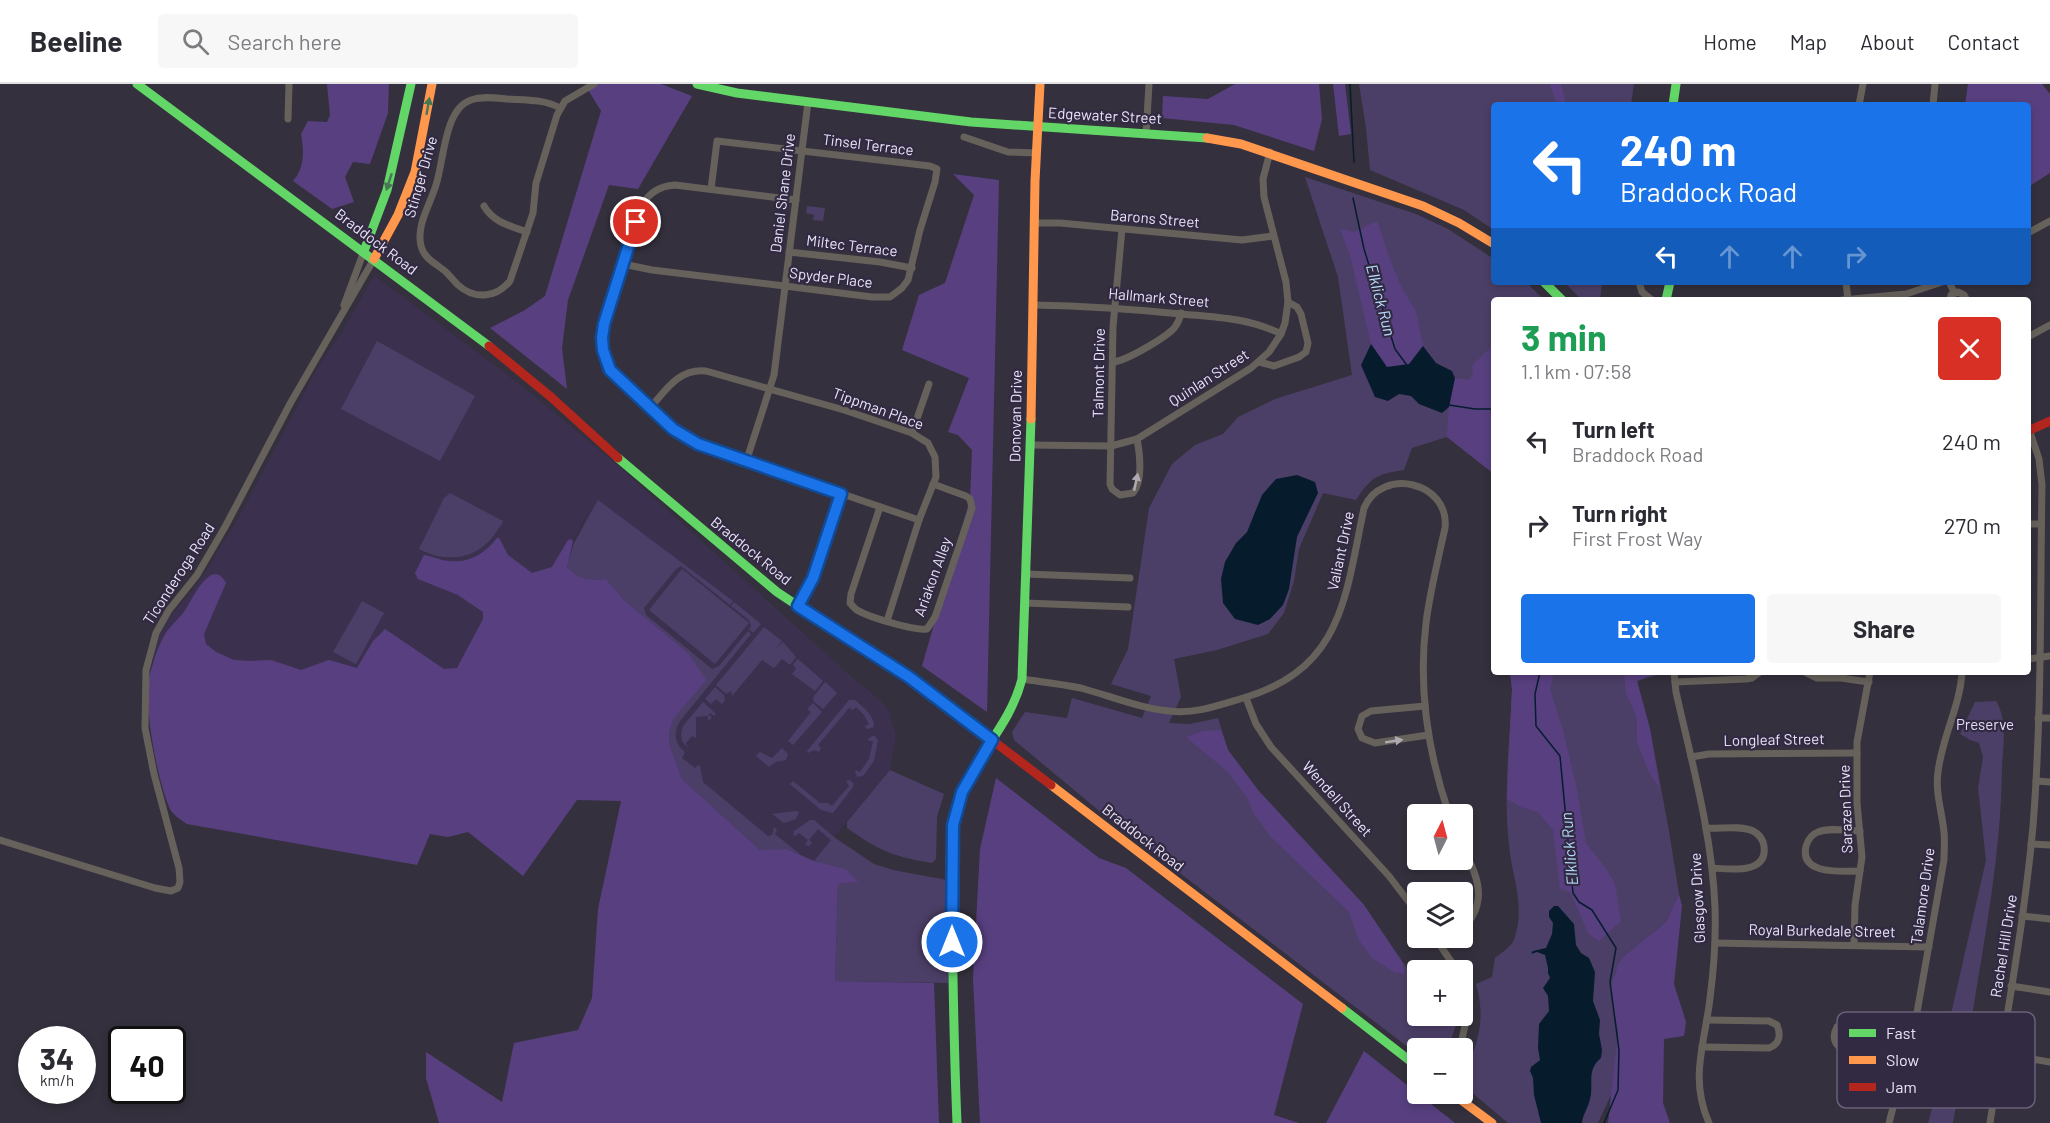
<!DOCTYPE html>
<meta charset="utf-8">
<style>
:root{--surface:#fff;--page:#f7f7f7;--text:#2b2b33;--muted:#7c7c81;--line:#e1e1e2;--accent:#1a73e8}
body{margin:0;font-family:Barlow,sans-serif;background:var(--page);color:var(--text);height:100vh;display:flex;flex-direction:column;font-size:22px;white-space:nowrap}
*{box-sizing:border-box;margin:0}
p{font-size:20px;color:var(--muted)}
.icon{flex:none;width:33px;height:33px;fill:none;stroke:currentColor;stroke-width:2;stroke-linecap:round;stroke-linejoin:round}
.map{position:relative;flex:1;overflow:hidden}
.panel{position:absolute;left:1491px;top:213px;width:540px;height:378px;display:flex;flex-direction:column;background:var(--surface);border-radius:6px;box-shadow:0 3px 9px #0003}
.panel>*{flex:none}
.hud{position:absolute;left:1491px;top:18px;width:540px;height:183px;border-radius:6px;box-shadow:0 3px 9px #0003;background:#1a73e8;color:#fff;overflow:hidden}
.needle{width:39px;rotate:6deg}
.controls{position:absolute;left:1407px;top:720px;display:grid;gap:12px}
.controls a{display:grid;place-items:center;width:66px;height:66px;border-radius:6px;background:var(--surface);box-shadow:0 3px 9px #0003;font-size:30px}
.speed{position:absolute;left:18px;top:942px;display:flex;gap:12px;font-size:30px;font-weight:700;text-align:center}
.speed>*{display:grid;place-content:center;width:78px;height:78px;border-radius:50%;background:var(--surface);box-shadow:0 3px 9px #0003;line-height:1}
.speed small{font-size:15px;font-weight:400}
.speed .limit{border:3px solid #111;border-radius:9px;background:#fff;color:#111}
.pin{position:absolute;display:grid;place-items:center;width:51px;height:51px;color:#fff;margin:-26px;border:3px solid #fff;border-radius:50%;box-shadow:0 2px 6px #0007}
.me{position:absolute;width:66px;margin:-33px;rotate:0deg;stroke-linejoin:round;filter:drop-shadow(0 0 4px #0008)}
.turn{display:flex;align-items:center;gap:21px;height:126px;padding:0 30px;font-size:27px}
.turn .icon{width:78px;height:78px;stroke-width:2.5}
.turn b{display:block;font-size:42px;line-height:51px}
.lanes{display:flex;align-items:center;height:57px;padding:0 30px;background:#0003;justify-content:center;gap:30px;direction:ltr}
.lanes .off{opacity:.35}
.round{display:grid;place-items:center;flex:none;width:63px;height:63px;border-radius:6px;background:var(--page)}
.headline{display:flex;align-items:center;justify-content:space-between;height:102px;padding:0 30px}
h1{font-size:36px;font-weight:700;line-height:45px;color:#1e9e55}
.button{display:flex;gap:12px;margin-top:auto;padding:12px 30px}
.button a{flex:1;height:69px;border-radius:6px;background:var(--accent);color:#fff;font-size:24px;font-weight:700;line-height:69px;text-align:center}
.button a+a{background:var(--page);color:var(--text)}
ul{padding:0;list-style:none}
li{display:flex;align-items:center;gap:18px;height:84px;padding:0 30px}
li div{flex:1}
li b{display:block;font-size:22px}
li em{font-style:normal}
header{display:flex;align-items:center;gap:36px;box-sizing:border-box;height:84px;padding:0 30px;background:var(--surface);border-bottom:2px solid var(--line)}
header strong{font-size:28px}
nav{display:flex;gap:33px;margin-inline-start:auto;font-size:21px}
.search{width:420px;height:54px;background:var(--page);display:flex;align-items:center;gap:15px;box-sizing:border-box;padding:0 21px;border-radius:6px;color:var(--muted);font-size:22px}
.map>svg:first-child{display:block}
</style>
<header>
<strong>Beeline</strong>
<div class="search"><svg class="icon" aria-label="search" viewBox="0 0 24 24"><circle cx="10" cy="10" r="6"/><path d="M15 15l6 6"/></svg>Search here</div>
<nav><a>Home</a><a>Map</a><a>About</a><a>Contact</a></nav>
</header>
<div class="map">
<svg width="2050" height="1039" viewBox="0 0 2050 1039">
<rect width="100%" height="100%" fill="#34303d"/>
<path fill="#3b314e" d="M374,191L521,301L614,378L853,594L881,617L889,627L896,652L890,686L814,777L787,765L761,767L682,695L606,495L564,482L594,417L492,617L151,574L154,561L169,533L190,509L207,485L240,431L319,281L342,248Z"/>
<g fill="#4c3f67">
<path d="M1359,0H1634L1631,21H1494V146L1464,126L1370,86L1366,44Z"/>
<path d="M1305,93L1416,130L1448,145L1494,175V198H1526L1544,216H1494V390L1447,353L1412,364L1404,386C1377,390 1371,393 1356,416L1323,409L1299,465L1294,497L1284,529L1268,550L1217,566L1174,575L1181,613L1169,639L1190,640L1218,634L1228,666L1258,706L1364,821L1417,899L1418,932H1455L1456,941L1448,964H1418L1417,970L1109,735L1014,656L1012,648L1025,628L1067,634L1072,614L1142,634L1151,612L1111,600L1128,565L1149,424L1172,380L1195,361L1223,350L1238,333L1275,315L1352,291L1338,193Z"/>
<path d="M807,122L825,124L823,137L813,136L814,131L806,129Z"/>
<path d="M1564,198H1602L1600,216H1582Z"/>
<path d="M377,257L475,312L440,377L341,325Z"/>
<path d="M450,409L503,437L502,440C497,446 493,454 487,459C468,477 441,477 419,465L444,414Z"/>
<path d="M598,416L733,517L730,521L681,482L676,485L644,524L646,531L712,585L719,582L748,547L751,550L680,637C673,649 674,659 685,668L682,674L695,684L698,681L700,682L703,698L768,752L772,751L774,743L777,746L775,750L801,771L787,765L761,767L682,695L670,662L669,649L688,569L624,516L606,495C587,496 580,496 567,483L574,459Z"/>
<path d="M682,485L749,539L715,580L649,526Z"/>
<path d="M362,517L384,529L356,580L333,568Z"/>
<path d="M734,518L761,540L753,549L749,545L751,542L749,536L731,522Z"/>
<path d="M764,543L782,557L776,564L783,558L796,573L790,581L782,575L774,584L762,576L732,612L731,607L726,610L716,601Z"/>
<path d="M798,575L823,597L815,607L792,590L796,585L793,580Z"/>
<path d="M1510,588H1667L1637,597L1650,645L1669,747L1679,810L1666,838L1625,871L1618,880L1610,906L1618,948L1612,1009L1598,1039H1508L1463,1001C1462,984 1465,984 1472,970C1482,948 1483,923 1476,900L1492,893L1495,874C1501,869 1511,863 1514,856C1526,821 1512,794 1509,761C1503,709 1510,656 1512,605Z"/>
<path d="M825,598L837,609L823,625L813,617L814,612Z"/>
<path d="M715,603L724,611L725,616L722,620L716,615L711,620L705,615Z"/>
<path d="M849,616H855C863,623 875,632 874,643L867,645L865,642L869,640L864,631L856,623L853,626L849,624L818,661L821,664L819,668L814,666L808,669L807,667Z"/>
<path d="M1996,617C2008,637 2003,661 2002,684C2001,774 1983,862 1969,951L1947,948L1986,776L1978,704L1983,673L1979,659L1970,656L1960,650L1975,618Z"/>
<path d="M703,618L716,630L714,632L710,629L708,631L712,633L708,637V632L696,633V654L692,652L686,659L688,664L682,657L681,650L683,642Z"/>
<path d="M813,619L822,628L793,661L788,657L811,628L807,625Z"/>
<path d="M872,652H875L878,656L874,677L863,692L857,693L855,687L856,686L860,688L869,675L873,657H869L868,655Z"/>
<path d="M782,664L788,670L786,676L776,678L769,683L756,672L760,668L772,674Z"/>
<path d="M890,686L944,710L937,733L936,775L932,779C894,773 878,766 847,744V738Z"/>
<path d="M850,696L854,700L853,703L833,729L821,726L790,700L793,697L820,719H828L832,722L849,702L846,697Z"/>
<path d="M796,727L799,728L796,735L784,739L772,730Z"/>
<path d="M814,736L834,753L874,780L893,786L947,796L948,899L835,897L838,800L857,798L846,785L814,777L831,756L818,745L809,756L812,759L809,762L805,761L808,756L799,749L795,752L793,751L794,747L810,736Z"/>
<path d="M1948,976L1964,979L1953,1039H1928L1937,1006Z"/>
</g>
<g fill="#584080">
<path d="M327,0H389L388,29L370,80L353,78L345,93L354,118L332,125L293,97C305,83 304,67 301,50L308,37L327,38L330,31Z"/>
<path d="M590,0H661L692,12L638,105L609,101L568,216L562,264L567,305L490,244L525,226L545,212L601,27L587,4Z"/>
<path d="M1235,0H1319L1322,35L1314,67L1234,41L1162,34L1163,12L1208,15Z"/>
<path d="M1333,0H1345L1351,50L1339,52Z"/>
<path d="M1550,0H1561L1565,16L1564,21H1557Z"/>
<path d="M1968,0H2042L2050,10V89L2028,103V21H1965Z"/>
<path d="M953,90L999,96L987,628L922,582L970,415L972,366L958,351L948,348L969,294L902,266L919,211L945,199L974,111Z"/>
<path d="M1377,137L1390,176L1401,202L1416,228L1423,262L1409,280L1387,283L1371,260L1350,171L1340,145L1355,148Z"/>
<path d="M1491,263H1494V390L1447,353L1449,323L1455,294L1469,296L1473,290L1472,282Z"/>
<path d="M497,454H499L508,471L532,489L552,483L568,456L571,455L573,458L567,483C580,496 587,496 606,495L624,516L688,569L706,596L673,635L669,649L670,662L682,695L760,766L787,765L814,777L846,785L858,798L838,800L835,897L934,899L939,1039H439L426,994V968L502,1018L514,959L578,946L592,914L598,825L621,717L577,716L523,792L468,748L448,753L430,750L417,781L187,740C181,736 173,731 170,725C158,699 142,618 150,590C153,578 158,563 164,552C170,541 181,534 187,523C194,512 212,473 226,499L204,550L206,560L216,568L234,576L251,577L271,576L301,586L329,576L357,584L373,557L385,545L444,585L457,584L483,535V528L458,511L418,495L415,489L424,471C430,472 436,474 442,476C466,481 483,472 497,454Z"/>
<path d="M1510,588H1554L1550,606L1563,647L1576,701L1586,759L1607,786L1615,800L1621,837L1599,857L1588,849L1571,809L1560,804L1553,746L1538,728L1521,723L1507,715L1512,605Z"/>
<path d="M1624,588H1657L1637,597L1650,645L1660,705L1648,686L1637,658V634L1626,609Z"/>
<path d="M1221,646L1228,666L1258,706L1364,821L1402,878L1405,890L1394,888L1372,874L1359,856L1349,828L1271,753L1254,730L1247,713L1228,688L1186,653L1203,647Z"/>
<path d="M996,694L1099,774L1126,784L1303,920L1274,1031L1299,1039H980L973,895L980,765Z"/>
<path d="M1679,810L1682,822L1674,900L1686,938L1684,952L1664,955L1663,1019L1670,1039H1608L1618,948L1610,906L1618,880L1625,871L1666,838Z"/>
<path d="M1364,967L1455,1039H1326Z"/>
</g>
<g fill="#061c2d">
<path d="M1371,260L1387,283L1409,280L1423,262L1436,279L1452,287L1455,294L1449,323L1442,329L1419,320L1411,312L1399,310L1388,317L1375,313L1361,281Z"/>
<path d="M1297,391L1315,398L1318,409L1297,453L1289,505L1283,521L1270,535L1258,541L1235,535L1223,519L1221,495L1225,478L1236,459L1247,448L1262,411L1276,395Z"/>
<path d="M1554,822H1558L1574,840L1576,861L1581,869L1589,874L1595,888L1593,917L1600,936L1599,950L1602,966L1601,974C1586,986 1594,1000 1590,1015C1588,1024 1583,1030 1582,1039H1541L1534,1011L1533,994L1530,987L1531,983L1540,976L1538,964L1539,940L1549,927L1548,912L1543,904L1550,894L1548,889V884L1545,871L1537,868L1531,870L1533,867L1546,864L1552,850L1553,839L1549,833V827Z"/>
</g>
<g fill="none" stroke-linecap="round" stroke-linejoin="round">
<g stroke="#061c2d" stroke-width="1.5">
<path d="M1350,0L1354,78"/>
<path d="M1353,114L1364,165L1395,265L1406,280"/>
<path d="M1449,321L1475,325H1494"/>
<path d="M1540,588L1535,610L1536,642L1560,672L1573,809L1579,818L1592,826L1616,864L1610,898L1619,966L1618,1006L1604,1039"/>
</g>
<g stroke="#67615b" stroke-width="7">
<path d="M1859,21L1863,0"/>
<path d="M1933,21L1935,0"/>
<path d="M560,24C544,15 525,16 507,15C495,14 482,12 471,16C444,25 444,77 436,101C430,121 416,141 421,162C424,175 437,180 446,188C450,192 454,197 458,201C475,216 496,214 510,197L533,129L536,99L557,31L565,17L594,0"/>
<path d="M288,35L289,0"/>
<path d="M1146,50L1149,0"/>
<path d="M964,53L1008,68L1036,69"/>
<path d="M796,116L675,101C658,102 648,110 640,124L604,240C602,252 601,264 605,276C612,295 666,342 685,354C693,359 701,362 710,365L919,436"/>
<path d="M484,122C493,138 510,142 527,148"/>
<path d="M1034,139H1060L1242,156L1273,152"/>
<path d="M1122,145L1113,243L1110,400L1112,405L1120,411L1133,409C1143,398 1140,370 1137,355"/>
<path d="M2028,149L2050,137"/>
<path d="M789,168L880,178L912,184"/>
<path d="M623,180L652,186L785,202L872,213H890L902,204L908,196L920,146L935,98L937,85L930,82L717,57L711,105"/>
<path d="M1639,198L1642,208L1652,216"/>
<path d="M1846,198L1848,216"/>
<path d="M1949,198L1954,208"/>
<path d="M1842,216L1906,210L1942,198"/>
<path d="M1950,216L1951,211L1958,208L1964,211L1967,216"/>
<path d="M344,221L364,167"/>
<path d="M1033,221C1083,222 1132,225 1181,230C1216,233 1249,234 1281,250"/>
<path d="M2028,253L2050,241"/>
<path d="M1113,278C1126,277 1167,253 1175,243C1178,239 1180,234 1181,229"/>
<path d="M1259,278L1274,282L1299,273L1306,268L1308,259L1301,230L1297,223L1288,218"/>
<path d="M650,324C666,306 679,284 706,287L844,326L912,349L928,359L935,373L936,393L919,436L887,537"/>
<path d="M912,349L929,300"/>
<path d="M1030,361L1111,362L1137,355L1251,284L1269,268L1281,250L1285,239L1288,218L1286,198L1264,113L1263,95L1270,68"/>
<path d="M746,378L774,291L808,18"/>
<path d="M880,423L851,510L850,519C851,520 855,525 857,526C868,533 915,547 927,545L935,533L972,424L970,415L966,412L933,400"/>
<path d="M2028,440H2041"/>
<path d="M1026,490L1130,494"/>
<path d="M1025,519L1128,523"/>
<path d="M798,522L813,494L841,410"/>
<path d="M2028,575L2050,572"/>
<path d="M1674,588L1676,608C1692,679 1712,750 1715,823C1716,853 1714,884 1710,914C1705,959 1689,994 1709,1039"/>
<path d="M1805,588L1817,594H1841L1869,598"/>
<path d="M1022,595C1042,598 1062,600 1081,604C1110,612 1139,624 1169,627C1194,630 1217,622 1240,615C1343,586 1345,514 1364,424C1382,382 1450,398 1445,444C1438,476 1430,507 1426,539C1418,605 1428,669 1449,730"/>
<path d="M1675,598L1746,595L1752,594L1760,588"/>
<path d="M1246,614L1256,640L1271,663L1389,792L1418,830"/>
<path d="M1425,622L1371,627L1362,632L1358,645L1362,654L1375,659L1428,651"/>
<path d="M2038,634H2050"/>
<path d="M1691,673L1709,670L1857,669"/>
<path d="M2036,697L2050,698"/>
<path d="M1706,744C1720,745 1741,741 1753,747C1759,750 1763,756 1764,762C1768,791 1729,785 1712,784"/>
<path d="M0,756L155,804L171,807L178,804L180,798L179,784L154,690L145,644L146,586L156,549L169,526L197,491L225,443L291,318L374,175"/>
<path d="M2031,760L2050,761"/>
<path d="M1462,761C1477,792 1490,817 1462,846"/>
<path d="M1860,787C1843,787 1799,792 1806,762C1808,756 1812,750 1818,748C1830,743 1848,747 1860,747"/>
<path d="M2022,832L2050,835"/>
<path d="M1435,854L1457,886"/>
<path d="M1715,859L1929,863"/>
<path d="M1854,861L1855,821L1862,773L1857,719V658L1870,588"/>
<path d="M1442,862L1454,854"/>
<path d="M2011,902L2050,908"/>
<path d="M1845,939L1878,941L1884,948V959C1871,974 1822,971 1837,943Z"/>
<path d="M1885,954L1911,955L2050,978"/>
<path d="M1702,963L1769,964C1780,960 1781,951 1777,941L1769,937L1707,936"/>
<path d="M1460,964L1467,933L1462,900"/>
<path d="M1889,1039L1916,934L1944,776C1944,767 1945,757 1944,748C1942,728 1935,708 1938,688C1942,653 1960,623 1962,588"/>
<path d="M1990,1039C2005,940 2024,841 2033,742C2042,629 2040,514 2042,401L2039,375L2028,342"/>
</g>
<g stroke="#63d668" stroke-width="9">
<path d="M137,0L489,262"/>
<path d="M697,0L737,9L971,38L1207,54"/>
<path d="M1673,21L1676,0"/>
<path d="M364,167L387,106L411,0"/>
<path d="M1544,198L1562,216"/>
<path d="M1666,216L1670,198"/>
<path d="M618,374L777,508L941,617"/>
<path d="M1342,924L1418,983"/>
<path d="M957,1039C954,970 953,902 952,833C951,798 947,759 956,724C969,676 1009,646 1022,595L1031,335"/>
</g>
<g stroke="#ff974d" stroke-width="9">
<path d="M1207,54L1241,60L1423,122L1459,139L1494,160"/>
<path d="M374,175L398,131L415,88L432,0"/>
<path d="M1031,335L1035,97L1040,0"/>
<path d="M1051,701L1342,924"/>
<path d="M1453,1010L1492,1039"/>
</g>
<g stroke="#b3261e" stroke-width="9">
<path d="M489,262L551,313L618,374"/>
<path d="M2028,347L2050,337"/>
<path d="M941,617L1051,701"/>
</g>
</g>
<defs><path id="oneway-solid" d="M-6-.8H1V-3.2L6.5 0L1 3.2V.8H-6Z" transform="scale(1.5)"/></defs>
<g fill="#487754">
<use href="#oneway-solid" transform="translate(428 22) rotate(-80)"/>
<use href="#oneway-solid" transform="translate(389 98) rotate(108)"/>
</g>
<g fill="#afaab0">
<use href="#oneway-solid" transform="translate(1136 398) rotate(-78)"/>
<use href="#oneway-solid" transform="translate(1394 657) rotate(-9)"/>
</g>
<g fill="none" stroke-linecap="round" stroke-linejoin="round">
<g stroke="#114b97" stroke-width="15">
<path id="route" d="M636,138L604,240L602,254L603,266L610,286L673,345L698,360L841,410L813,494L798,522L909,593L992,656L962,708L953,741L952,858"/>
</g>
<use href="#route" stroke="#1a73e8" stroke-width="10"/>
</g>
<g text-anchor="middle" stroke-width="4.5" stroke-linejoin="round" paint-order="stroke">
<g font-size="15" fill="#eae5f6" stroke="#322a43">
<text transform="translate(1105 32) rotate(3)" y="5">Edgewater Street</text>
<text transform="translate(868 61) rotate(7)" y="5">Tinsel Terrace</text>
<text transform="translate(421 93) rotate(-74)" y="5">Stinger Drive</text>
<text transform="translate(783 109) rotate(-83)" y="5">Daniel Shane Drive</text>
<text transform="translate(1155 135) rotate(5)" y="5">Barons Street</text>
<text transform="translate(376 158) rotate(37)" y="5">Braddock Road</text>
<text transform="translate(852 162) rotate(7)" y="5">Miltec Terrace</text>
<text transform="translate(831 194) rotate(7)" y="5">Spyder Place</text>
<text transform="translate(1159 214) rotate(5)" y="5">Hallmark Street</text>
<text transform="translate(1099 289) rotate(-89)" y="5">Talmont Drive</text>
<text transform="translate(1209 294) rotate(-33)" y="5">Quinlan Street</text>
<text transform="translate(878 325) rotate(20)" y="5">Tippman Place</text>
<text transform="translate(1016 332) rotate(-89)" y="5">Donovan Drive</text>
<text transform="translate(751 467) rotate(39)" y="5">Braddock Road</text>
<text transform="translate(1341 467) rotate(-78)" y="5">Valiant Drive</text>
<text transform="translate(179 490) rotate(-57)" y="5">Ticonderoga Road</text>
<text transform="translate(933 493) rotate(-70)" y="5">Ariakon Alley</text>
<text transform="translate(1774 656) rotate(-1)" y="5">Longleaf Street</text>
<text transform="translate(1337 715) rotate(48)" y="5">Wendell Street</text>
<text transform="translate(1846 725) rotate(-92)" y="5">Sarazen Drive</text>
<text transform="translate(1143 754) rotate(38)" y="5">Braddock Road</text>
<text transform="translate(1923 812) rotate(-82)" y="5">Talamore Drive</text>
<text transform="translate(1698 814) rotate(-93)" y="5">Glasgow Drive</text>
<text transform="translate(1822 847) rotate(1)" y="5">Royal Burkedale Street</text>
<text transform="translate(2004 862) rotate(-81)" y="5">Rachel Hill Drive</text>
</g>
<g font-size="15" fill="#e3ddf2" stroke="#322a43">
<text x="1985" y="646">Preserve</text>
</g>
<g font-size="16" font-style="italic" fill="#b6dcfb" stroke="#322a43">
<text transform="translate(1381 216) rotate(75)" y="6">Elklick Run</text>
<text transform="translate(1569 765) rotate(-95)" y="6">Elklick Run</text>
</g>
</g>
<rect x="1837" y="928" width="198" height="96" rx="9" fill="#322a43" stroke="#696279" stroke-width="1.5"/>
<rect x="1849" y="945" width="27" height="8" fill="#63d668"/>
<rect x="1849" y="972" width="27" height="8" fill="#ff974d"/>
<rect x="1849" y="999" width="27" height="8" fill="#b3261e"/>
<g font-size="16" fill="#eae5f6">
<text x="1886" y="955">Fast</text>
<text x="1886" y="982">Slow</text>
<text x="1886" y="1009">Jam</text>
</g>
</svg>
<div class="controls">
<a><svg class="needle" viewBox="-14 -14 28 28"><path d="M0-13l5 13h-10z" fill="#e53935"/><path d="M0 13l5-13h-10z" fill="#7c7c81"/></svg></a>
<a><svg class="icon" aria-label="layers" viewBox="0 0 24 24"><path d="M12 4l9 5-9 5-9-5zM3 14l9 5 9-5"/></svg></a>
<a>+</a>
<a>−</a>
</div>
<div class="speed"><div>34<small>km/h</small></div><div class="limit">40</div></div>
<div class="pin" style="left:636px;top:138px;background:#d93025"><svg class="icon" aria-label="arrive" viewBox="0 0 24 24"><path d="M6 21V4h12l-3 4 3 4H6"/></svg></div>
<svg class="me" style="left:952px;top:858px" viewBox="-20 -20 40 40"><circle r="17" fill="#1a73e8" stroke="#fff" stroke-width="3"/><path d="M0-11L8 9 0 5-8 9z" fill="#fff"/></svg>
<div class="hud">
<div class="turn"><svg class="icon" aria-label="left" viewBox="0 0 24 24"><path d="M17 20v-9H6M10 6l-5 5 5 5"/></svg><div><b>240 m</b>Braddock Road</div></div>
<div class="lanes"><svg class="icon" aria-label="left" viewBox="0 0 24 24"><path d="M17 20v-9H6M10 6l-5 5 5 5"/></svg><svg class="icon off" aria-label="ahead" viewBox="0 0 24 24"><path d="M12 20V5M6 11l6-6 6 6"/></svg><svg class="icon off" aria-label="ahead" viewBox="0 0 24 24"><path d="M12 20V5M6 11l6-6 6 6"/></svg><svg class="icon off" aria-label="right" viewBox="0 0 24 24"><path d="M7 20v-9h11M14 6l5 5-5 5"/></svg></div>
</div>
<section class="panel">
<div class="headline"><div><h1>3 min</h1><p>1.1 km · 07:58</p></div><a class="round" style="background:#d93025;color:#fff"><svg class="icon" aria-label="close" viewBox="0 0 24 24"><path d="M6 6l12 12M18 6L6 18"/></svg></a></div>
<ul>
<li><svg class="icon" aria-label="left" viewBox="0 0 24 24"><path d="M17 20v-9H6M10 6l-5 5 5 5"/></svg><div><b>Turn left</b><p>Braddock Road</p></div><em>240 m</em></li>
<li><svg class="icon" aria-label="right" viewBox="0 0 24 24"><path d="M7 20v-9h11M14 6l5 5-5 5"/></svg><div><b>Turn right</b><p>First Frost Way</p></div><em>270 m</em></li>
</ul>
<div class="button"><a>Exit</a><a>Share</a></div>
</section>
</div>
